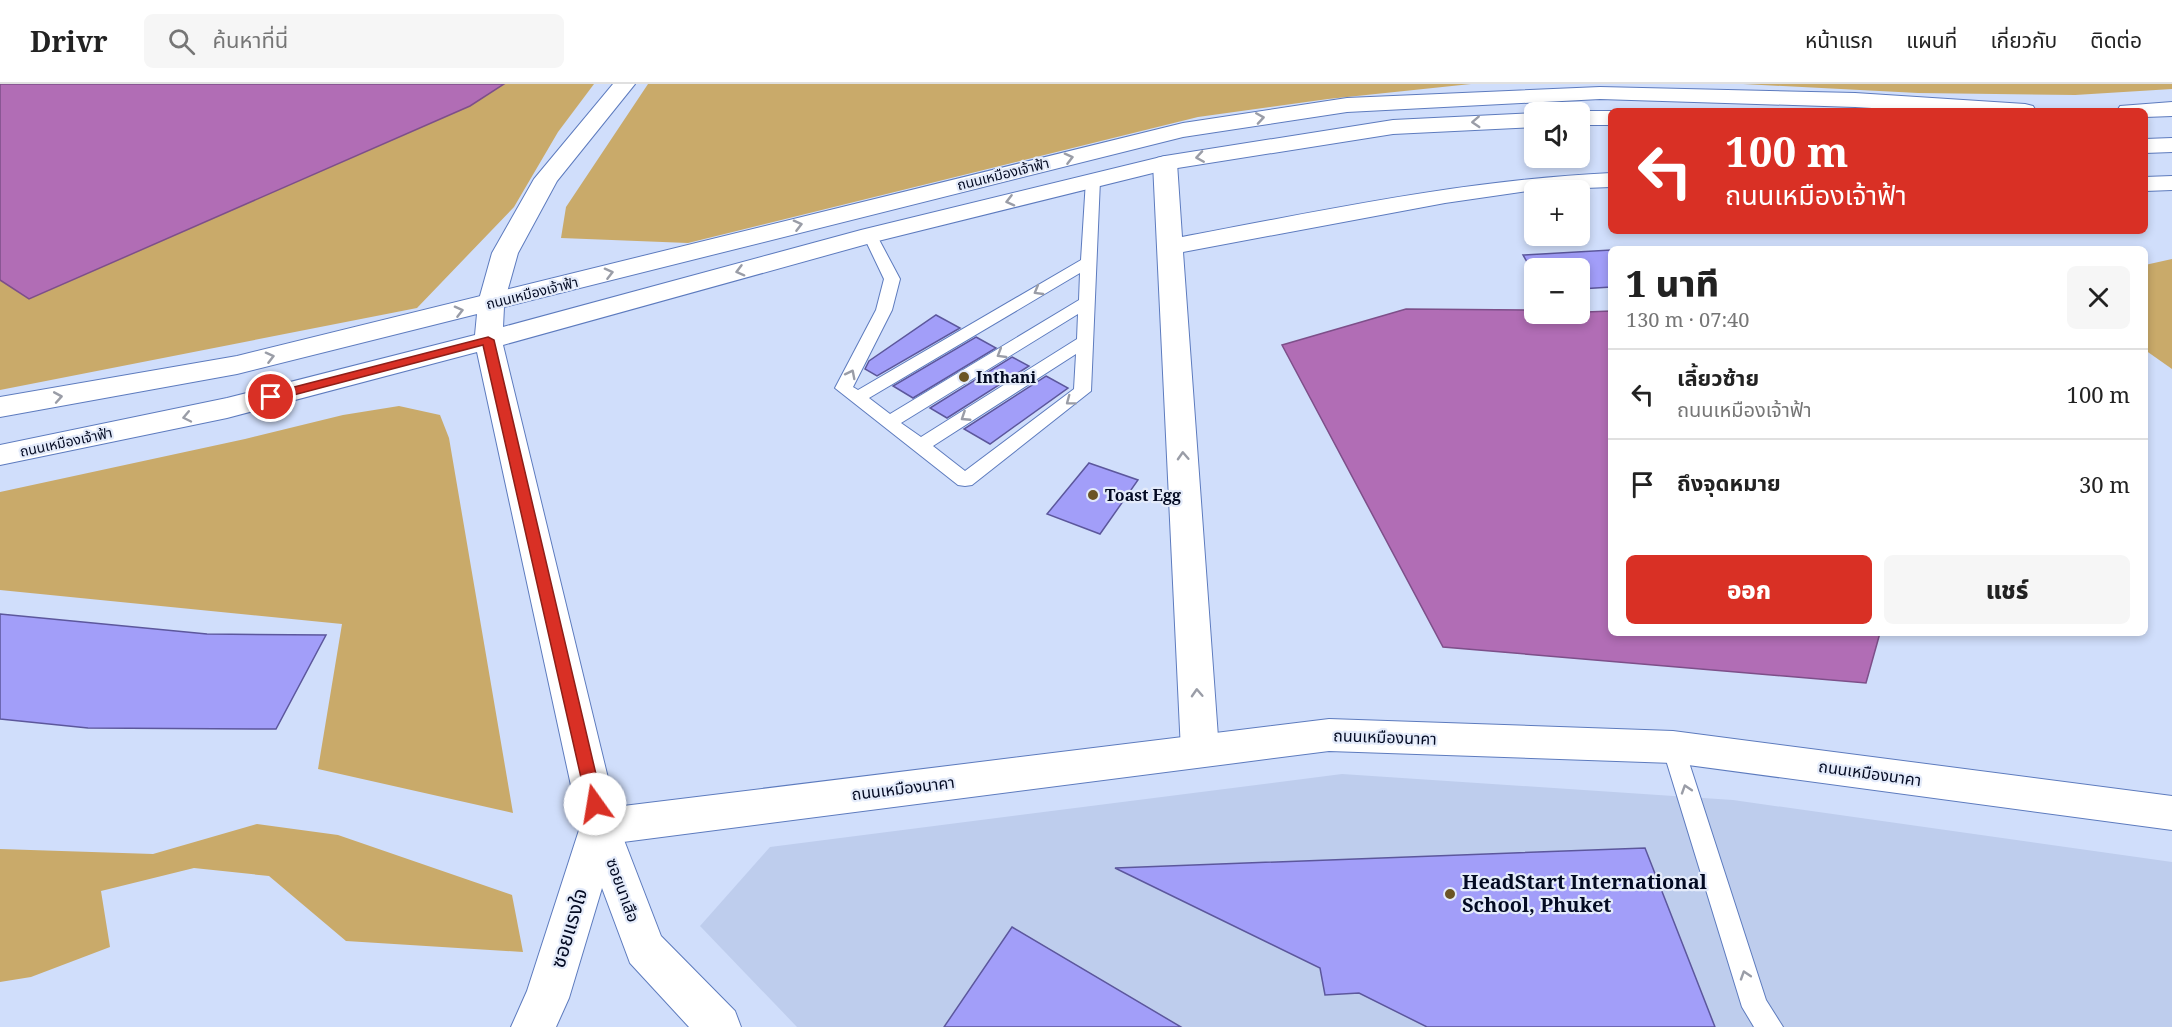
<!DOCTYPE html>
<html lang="th">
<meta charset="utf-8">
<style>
:root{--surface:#fff;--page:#f6f6f6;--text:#222;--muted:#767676;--line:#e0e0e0;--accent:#d93025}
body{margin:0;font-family:"Noto Serif","Noto Sans Thai",serif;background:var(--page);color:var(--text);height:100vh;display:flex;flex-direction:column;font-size:22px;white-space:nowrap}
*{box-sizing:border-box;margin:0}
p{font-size:20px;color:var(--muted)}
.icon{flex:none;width:33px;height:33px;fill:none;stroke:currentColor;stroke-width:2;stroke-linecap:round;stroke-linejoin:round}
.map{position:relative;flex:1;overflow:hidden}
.panel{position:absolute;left:1608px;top:162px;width:540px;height:390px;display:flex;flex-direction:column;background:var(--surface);border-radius:9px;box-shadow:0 3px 9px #0003}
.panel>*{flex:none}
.banner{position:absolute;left:1608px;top:24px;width:540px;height:126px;border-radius:9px;box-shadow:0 3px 9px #0003;background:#d93025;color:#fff;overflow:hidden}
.controls{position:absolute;left:1524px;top:18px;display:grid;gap:12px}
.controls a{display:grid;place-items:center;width:66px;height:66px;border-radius:9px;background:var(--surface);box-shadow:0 3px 9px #0003;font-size:30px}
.pin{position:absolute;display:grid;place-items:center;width:51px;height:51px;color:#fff;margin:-26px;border:3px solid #fff;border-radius:50%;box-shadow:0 2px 6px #0007}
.me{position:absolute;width:66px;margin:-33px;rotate:347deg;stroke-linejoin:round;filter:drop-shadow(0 0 4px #0008)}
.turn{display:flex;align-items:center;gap:21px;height:126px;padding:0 18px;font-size:27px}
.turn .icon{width:78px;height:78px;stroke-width:2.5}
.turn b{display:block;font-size:42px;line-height:51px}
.round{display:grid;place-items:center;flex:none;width:63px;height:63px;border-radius:9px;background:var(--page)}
.overview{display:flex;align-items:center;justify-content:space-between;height:102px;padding:0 18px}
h1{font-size:36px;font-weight:800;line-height:45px}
.button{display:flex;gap:12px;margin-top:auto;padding:12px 18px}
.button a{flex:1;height:69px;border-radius:9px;background:var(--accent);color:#fff;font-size:24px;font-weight:800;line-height:69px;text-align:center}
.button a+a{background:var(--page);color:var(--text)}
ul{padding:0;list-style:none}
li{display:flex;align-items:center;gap:18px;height:90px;padding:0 18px;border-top:2px solid var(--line)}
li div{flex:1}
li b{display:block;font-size:22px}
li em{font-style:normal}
header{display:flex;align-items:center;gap:36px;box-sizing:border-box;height:84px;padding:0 30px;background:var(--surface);border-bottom:2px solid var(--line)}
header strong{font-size:28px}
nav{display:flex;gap:33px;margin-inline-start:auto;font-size:21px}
.search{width:420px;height:54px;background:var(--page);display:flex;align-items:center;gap:15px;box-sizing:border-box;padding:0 21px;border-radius:9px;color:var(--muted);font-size:22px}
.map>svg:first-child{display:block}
</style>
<header>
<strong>Drivr</strong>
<div class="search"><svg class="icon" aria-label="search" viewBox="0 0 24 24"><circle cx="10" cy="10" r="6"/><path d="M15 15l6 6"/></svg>ค้นหาที่นี่</div>
<nav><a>หน้าแรก</a><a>แผนที่</a><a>เกี่ยวกับ</a><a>ติดต่อ</a></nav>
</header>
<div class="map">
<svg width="2172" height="943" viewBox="0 0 2172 943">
<rect width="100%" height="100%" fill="#d0defb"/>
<path fill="#becded" d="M1342,690L1733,716L2172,778V943H797L700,842L770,763Z"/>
<g fill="#c9aa6a">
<path d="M504,0H594L558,48L514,123L417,224L0,306V196L29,215L470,22Z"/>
<path d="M648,0H1471L1328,15L1198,33L688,159L561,154L566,123Z"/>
<path d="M1743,0H2172V5L2075,11L1918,9Z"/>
<path d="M2172,175V285L2145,266V181Z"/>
<path d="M399,322L440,331L449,354L513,729L318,685L342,540L0,506V408L245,355L343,331Z"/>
<path d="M257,740L338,751L512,811L523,868L346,857L269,792L194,784L101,807L110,863L31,893L0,898V765L153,770Z"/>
</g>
<g fill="#b16db5" stroke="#7d4f89" stroke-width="1.5">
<path d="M0,0H504L470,22L29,215L0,196Z"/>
<path d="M1406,225L1534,226V230L1611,227V549H1880L1866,599L1443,563L1282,261Z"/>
</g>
<g fill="#a29ef9" stroke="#5c579c" stroke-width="1.5">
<path d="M1611,166V203L1580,205V184H1534V190L1523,171Z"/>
<path d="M936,231L960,244L877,292L865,285L869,277Z"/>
<path d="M976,253L996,264L913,314L893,302Z"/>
<path d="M1012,273L1029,282L947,334L930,324Z"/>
<path d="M1046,292L1068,304L990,360L964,345Z"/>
<path d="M1089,379L1138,396L1100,450L1047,430Z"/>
<path d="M0,530L207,550L326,551L276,645L88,644L0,635Z"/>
<path d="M1645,764L1715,943H1427L1359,909L1325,911L1320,884L1115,784Z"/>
<path d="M1012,843L1181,943H944Z"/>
</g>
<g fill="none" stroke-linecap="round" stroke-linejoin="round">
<g stroke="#5d7bbe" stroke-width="2">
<g id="service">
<path d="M1093,92L1100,96L1091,307L972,401L965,402L958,401L835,304L876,226L884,195L863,151L870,147L875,148L900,195L892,226L853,303L858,306L1081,176L1086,96ZM1080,189L1079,216L890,330L869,314ZM1078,230L1077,255L921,353L901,339ZM1076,270L1074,305L965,387L933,362Z"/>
<path d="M1673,654L1681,656L1684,663L1766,916L1783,943H1754L1742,923L1662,663L1665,656Z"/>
</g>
</g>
<g stroke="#5d7bbe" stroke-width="2">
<g id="minor">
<path d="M613,0H635L557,97L518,169L504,219L500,225L491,227L482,225L478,219L492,169L534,95Z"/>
<path d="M1165,72L1173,74L1177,79L1182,153C1325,126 1466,96 1611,89V103L1534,106L1445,119L1183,168L1219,667L1213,678L1200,683L1187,678L1181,667L1153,79L1157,74Z"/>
<path d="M2172,92V106L2145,107V93Z"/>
<path d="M600,725L614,730L661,852L735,927L741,943H689L630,879L602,804L569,914L556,943H511L527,907L580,743L586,730Z"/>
</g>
</g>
<g stroke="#5d7bbe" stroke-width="2">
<g id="tertiary">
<path d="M1600,3L1855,9L2025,20L2033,22L2036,27H1923L1855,23L1600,15L1347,28L1183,53L504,223L503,243L861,146L1165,72L1393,36L1534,29V43L1393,50L1165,86L878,157L503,261L615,723L1329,635L1673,647L2172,712V746L1673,679L1329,667L600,761L586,756L580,743L477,268L227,334L0,381V361L227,314L475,251L477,230L237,290L0,333V313L237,272L1183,39L1347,14Z"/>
<path d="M2172,18V32L2145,33V27H2117L2120,22Z"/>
<path d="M1580,27H1611V41H1580V28H1575Z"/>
<path d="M2172,54V68L2145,69V55Z"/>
</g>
</g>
<use href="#service" fill="#fff" fill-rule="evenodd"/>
<use href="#minor" fill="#fff" fill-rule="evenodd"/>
<use href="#tertiary" fill="#fff" fill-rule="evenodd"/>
</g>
<defs><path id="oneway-chevron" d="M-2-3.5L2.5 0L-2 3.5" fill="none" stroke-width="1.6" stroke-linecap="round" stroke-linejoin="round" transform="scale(1.5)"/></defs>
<g stroke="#9a9da7">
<use href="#oneway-chevron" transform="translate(1260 34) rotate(-9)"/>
<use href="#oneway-chevron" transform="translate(1476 38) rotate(177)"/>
<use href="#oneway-chevron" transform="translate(1200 73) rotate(171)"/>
<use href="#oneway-chevron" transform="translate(1069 74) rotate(-14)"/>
<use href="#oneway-chevron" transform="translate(1010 117) rotate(166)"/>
<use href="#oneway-chevron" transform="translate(798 141) rotate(-14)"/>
<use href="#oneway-chevron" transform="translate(740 187) rotate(165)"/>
<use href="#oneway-chevron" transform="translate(609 189) rotate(-14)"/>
<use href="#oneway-chevron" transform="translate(1038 207) rotate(150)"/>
<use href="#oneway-chevron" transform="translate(459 227) rotate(-14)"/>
<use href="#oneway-chevron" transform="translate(1001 270) rotate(149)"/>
<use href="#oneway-chevron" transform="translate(270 273) rotate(-14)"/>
<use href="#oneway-chevron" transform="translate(851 290) rotate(-63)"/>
<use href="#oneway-chevron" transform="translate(58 313) rotate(-10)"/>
<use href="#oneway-chevron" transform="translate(1070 317) rotate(143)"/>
<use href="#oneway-chevron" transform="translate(187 333) rotate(168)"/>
<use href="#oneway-chevron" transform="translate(965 333) rotate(147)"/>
<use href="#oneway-chevron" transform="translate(1183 372) rotate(-93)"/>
<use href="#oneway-chevron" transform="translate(1197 609) rotate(-93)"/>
<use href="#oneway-chevron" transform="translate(1686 705) rotate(-108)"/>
<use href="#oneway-chevron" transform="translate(1745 891) rotate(-108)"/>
</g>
<path fill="#d93025" stroke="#8d1f18" stroke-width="1.5" d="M488,253L494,256L603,720L601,725L595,727L589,725L587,720L483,261L271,317L265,313L271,309Z"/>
<g fill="#6b5525" stroke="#e4ebfa" stroke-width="2">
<circle cx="964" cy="293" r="6"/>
<circle cx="1093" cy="411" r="6"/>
<circle cx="1450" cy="810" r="6"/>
</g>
<g text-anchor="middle" stroke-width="4.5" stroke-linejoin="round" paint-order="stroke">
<g font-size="14" fill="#030a22" stroke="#e4ebfa">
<text transform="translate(1003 90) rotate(-14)" y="5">ถนนเหมืองเจ้าฟ้า</text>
<text transform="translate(532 209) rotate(-14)" y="5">ถนนเหมืองเจ้าฟ้า</text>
<text transform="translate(66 358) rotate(-12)" y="5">ถนนเหมืองเจ้าฟ้า</text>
</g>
<g font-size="16" font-weight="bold" fill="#030a22" stroke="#e4ebfa" text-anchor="start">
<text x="976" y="299">Inthani</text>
<text x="1105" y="417">Toast Egg</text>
</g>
<g font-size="16" fill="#030a22" stroke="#e4ebfa">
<text transform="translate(1385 653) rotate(2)" y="6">ถนนเหมืองนาคา</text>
<text transform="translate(1870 689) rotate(8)" y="6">ถนนเหมืองนาคา</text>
<text transform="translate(903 704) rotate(-7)" y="6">ถนนเหมืองนาคา</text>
<text transform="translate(623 806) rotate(70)" y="6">ซอยนาเสือ</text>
</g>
<g font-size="20" font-weight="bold" fill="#030a22" stroke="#e4ebfa" text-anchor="start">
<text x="1462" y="805">HeadStart International<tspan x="1462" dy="23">School, Phuket</tspan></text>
</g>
<g font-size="20" fill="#030a22" stroke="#e4ebfa">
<text transform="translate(569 844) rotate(-73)" y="7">ซอยแรงใจ</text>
</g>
</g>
</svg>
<div class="controls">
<a><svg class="icon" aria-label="sound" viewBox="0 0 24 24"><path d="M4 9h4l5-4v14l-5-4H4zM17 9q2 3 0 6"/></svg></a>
<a>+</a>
<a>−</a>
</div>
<div class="pin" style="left:271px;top:313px;background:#d93025"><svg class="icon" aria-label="arrive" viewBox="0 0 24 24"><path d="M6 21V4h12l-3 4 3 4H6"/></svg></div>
<svg class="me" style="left:595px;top:720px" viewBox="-20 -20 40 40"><circle r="19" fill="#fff"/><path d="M0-13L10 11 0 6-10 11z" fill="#d93025"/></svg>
<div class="banner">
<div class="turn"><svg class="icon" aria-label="left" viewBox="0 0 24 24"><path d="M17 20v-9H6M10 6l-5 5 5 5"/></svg><div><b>100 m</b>ถนนเหมืองเจ้าฟ้า</div></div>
</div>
<section class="panel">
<div class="overview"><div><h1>1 นาที</h1><p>130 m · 07:40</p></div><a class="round"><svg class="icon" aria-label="close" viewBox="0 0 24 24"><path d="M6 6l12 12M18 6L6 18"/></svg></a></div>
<ul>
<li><svg class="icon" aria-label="left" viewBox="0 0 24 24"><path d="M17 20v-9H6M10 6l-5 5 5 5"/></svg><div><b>เลี้ยวซ้าย</b><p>ถนนเหมืองเจ้าฟ้า</p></div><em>100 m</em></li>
<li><svg class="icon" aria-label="arrive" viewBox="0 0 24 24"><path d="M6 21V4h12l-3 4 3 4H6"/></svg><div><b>ถึงจุดหมาย</b></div><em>30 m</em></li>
</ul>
<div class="button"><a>ออก</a><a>แชร์</a></div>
</section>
</div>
